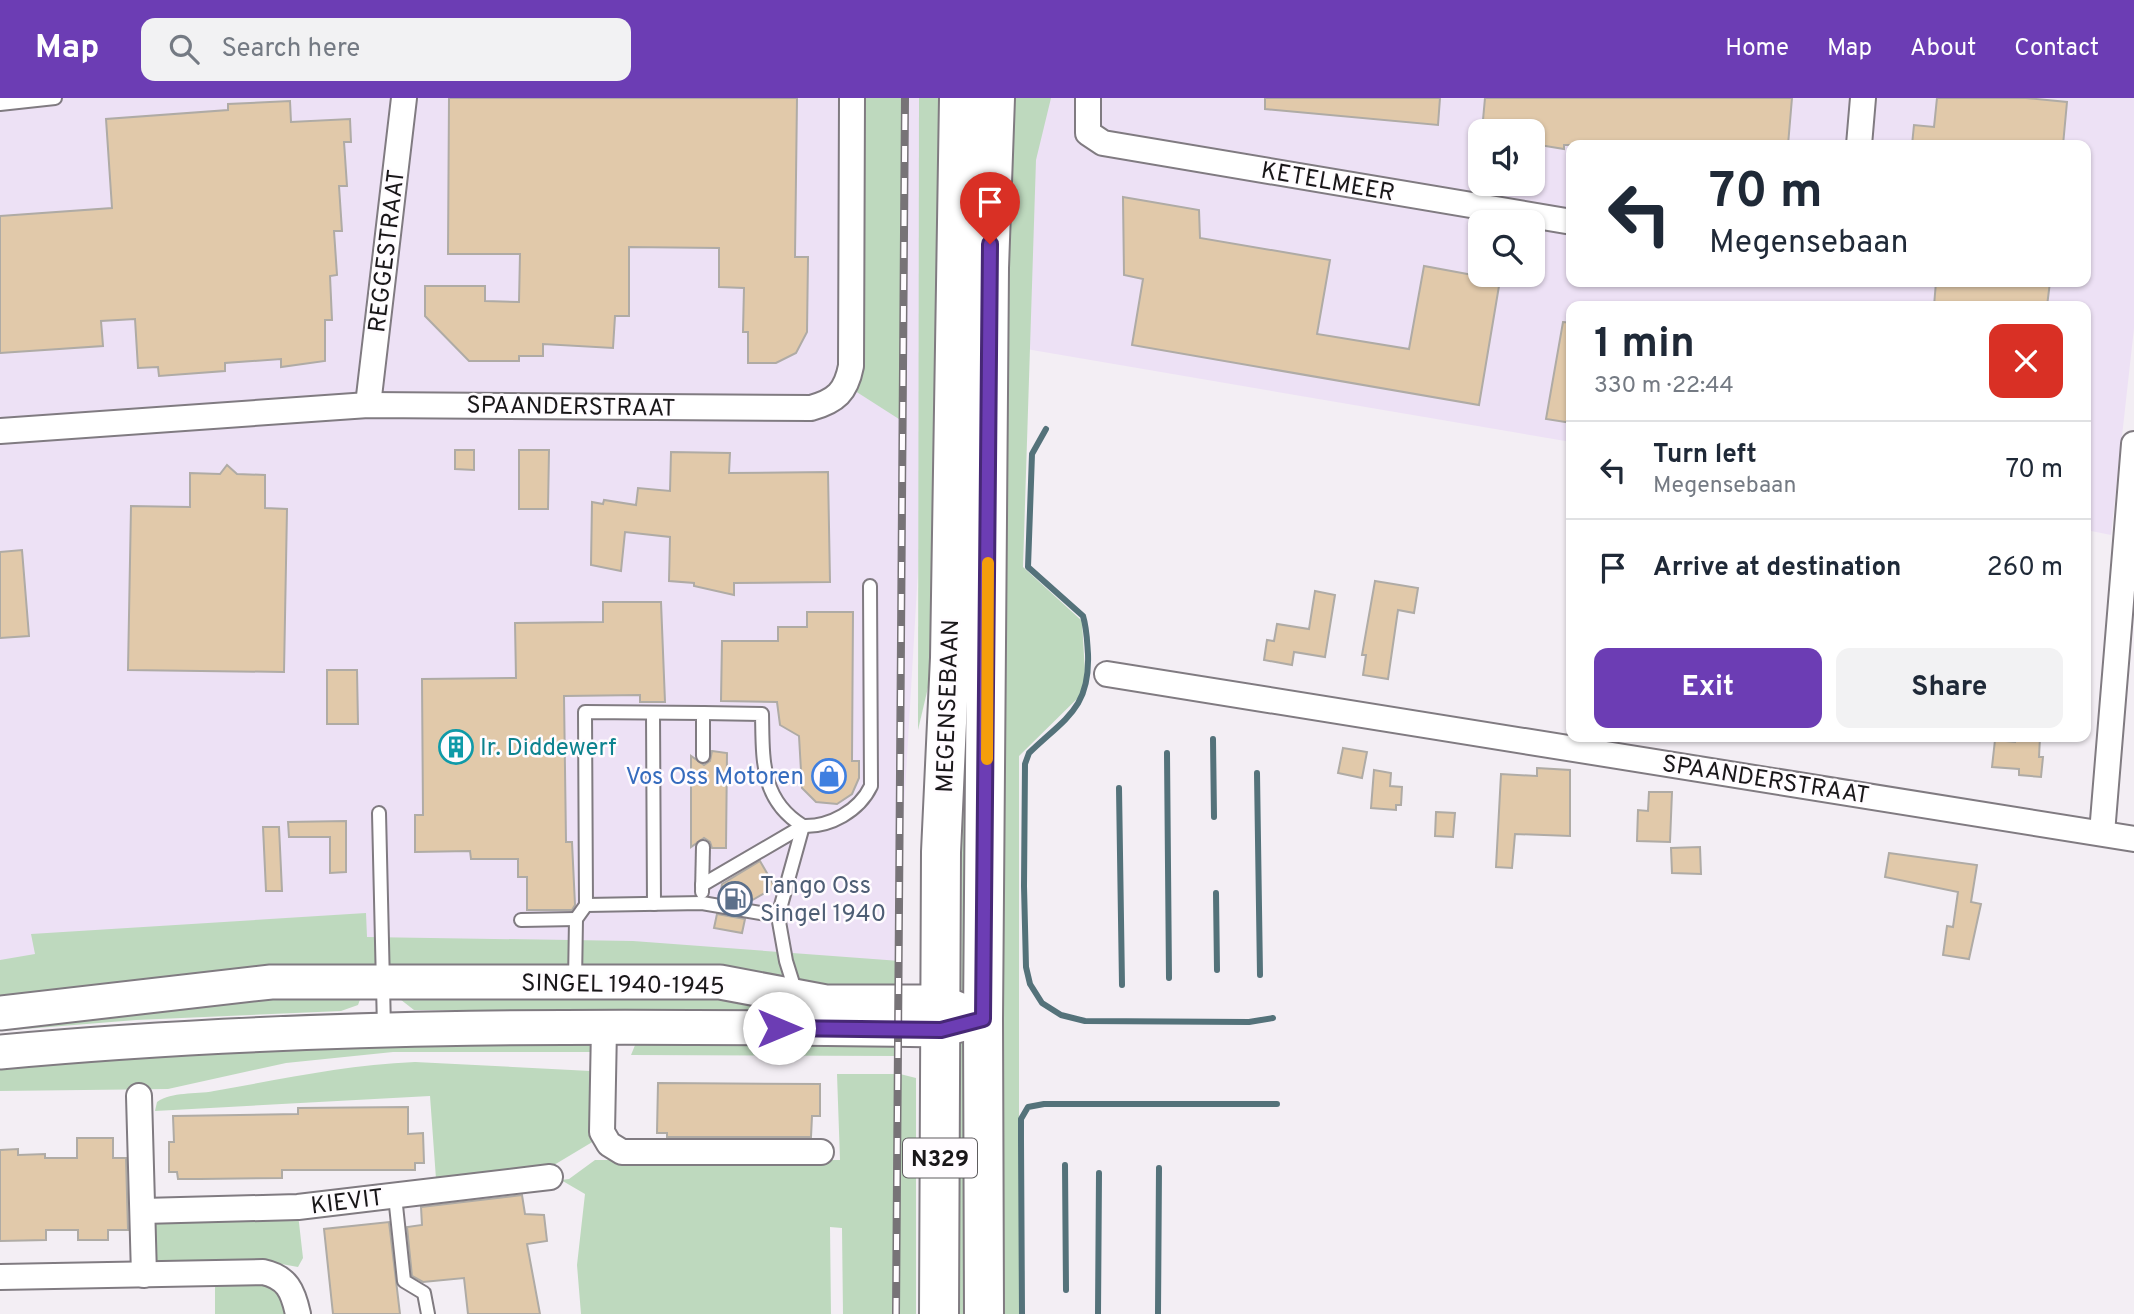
<!DOCTYPE html>
<meta charset="utf-8">
<style>
:root{--surface:#fff;--page:#f2f2f3;--text:#1f2937;--muted:#747a83;--line:#e0e1e3;--accent:#6c3db4}
body{margin:0;font-family:Overpass,sans-serif;background:var(--page);color:var(--text);height:100vh;display:flex;flex-direction:column;font-size:26px;white-space:nowrap}
*{box-sizing:border-box;margin:0}
p{font-size:23px;color:var(--muted)}
.icon{flex:none;width:38px;height:38px;fill:none;stroke:currentColor;stroke-width:2;stroke-linecap:round;stroke-linejoin:round}
.map{position:relative;flex:1;overflow:hidden}
.panel{position:absolute;left:1566px;top:203px;width:525px;height:441px;display:flex;flex-direction:column;background:var(--surface);border-radius:14px;box-shadow:0 2px 5px #0004}
.panel>*{flex:none}
.hud{position:absolute;left:1566px;top:42px;width:525px;height:147px;border-radius:14px;box-shadow:0 2px 5px #0004;background:#fff;color:var(--text);overflow:hidden}
.controls{position:absolute;left:1468px;top:21px;display:grid;gap:14px}
.controls a{display:grid;place-items:center;width:77px;height:77px;border-radius:14px;background:var(--surface);box-shadow:0 2px 5px #0004;font-size:35px}
.pin{position:absolute;display:grid;place-items:center;width:60px;height:60px;color:#fff;margin:-72px -30px;border-radius:50% 50% 50% 0;rotate:-45deg;box-shadow:0 0 7px #0007}
.pin .icon{rotate:45deg}
.me{position:absolute;width:77px;margin:-38px;rotate:90deg;stroke-linejoin:round;filter:drop-shadow(0 0 5px #0008)}
.turn{display:flex;align-items:center;gap:24px;height:147px;padding:0 28px;font-size:32px}
.turn .icon{width:91px;height:91px;stroke-width:2.5}
.turn b{display:block;font-size:49px;line-height:60px}
.round{display:grid;place-items:center;flex:none;width:74px;height:74px;border-radius:14px;background:var(--page)}
.overview{display:flex;align-items:center;justify-content:space-between;height:119px;padding:0 28px}
h1{font-size:42px;font-weight:700;line-height:52px}
.action{display:flex;gap:14px;margin-top:auto;padding:14px 28px}
.action a{flex:1;height:80px;border-radius:14px;background:var(--accent);color:#fff;font-size:28px;font-weight:700;line-height:80px;text-align:center}
.action a+a{background:var(--page);color:var(--text)}
ul{padding:0;list-style:none}
li{display:flex;align-items:center;gap:21px;height:98px;padding:0 28px;border-top:2px solid var(--line)}
li div{flex:1}
li b{display:block;font-size:26px}
li em{font-style:normal}
header{display:flex;align-items:center;gap:42px;box-sizing:border-box;height:98px;padding:0 35px;background:var(--accent);color:#fff}
header strong{font-size:33px}
nav{display:flex;gap:38px;margin-inline-start:auto;font-size:24px}
.search{width:490px;height:63px;background:var(--page);display:flex;align-items:center;gap:18px;box-sizing:border-box;padding:0 24px;border-radius:14px;color:var(--muted);font-size:26px}
.map>svg:first-child{display:block}
</style>
<header>
<strong>Map</strong>
<div class="search"><svg class="icon" aria-label="search" viewBox="0 0 24 24"><circle cx="10" cy="10" r="6"/><path d="M15 15l6 6"/></svg>Search here</div>
<nav><a>Home</a><a>Map</a><a>About</a><a>Contact</a></nav>
</header>
<div class="map">
<svg width="2134" height="1216" viewBox="0 0 2134 1216">
<rect width="100%" height="100%" fill="#f3eef4"/>
<path fill="#ede1f5" fill-rule="evenodd" d="M0,0H2134V230L2111,437L2086,432V208H1572L1571,344L932,235L893,897L0,866ZM1480,33H1533V86H1480ZM1572,47H2086V184H1572ZM1480,124H1533V177H1480Z"/>
<g fill="#bed9be">
<path d="M864,0H903L902,323L852,291Z"/>
<path d="M919,0H944L941,470L930,581L918,632Z"/>
<path d="M967,0H1051L1036,62L1023,469L1082,523L1086,592L1019,658V1216H959Z"/>
<path d="M366,815L367,839L633,843L900,863V893L840,891L676,869H329L0,900V862L35,856L31,836Z"/>
<path d="M472,887L755,902L754,913L414,912L396,898Z"/>
<path d="M362,896L358,907L341,913L136,922L0,933V921L195,898Z"/>
<path d="M640,935L900,938V958L631,957Z"/>
<path d="M590,944L594,954H393L286,965L168,991L0,993V965L248,947Z"/>
<path d="M415,964L610,974L609,1034L549,1070L436,1081L430,998L155,1013L157,1004C173,993 194,997 214,993C283,981 345,967 415,964Z"/>
<path d="M837,976H900L916,980V1216H843L842,1130L830,1129L831,1216H581L577,1167L585,1096L561,1082L569,1081L595,1062H840Z"/>
<path d="M298,1116L303,1160L298,1169L276,1165L151,1166L155,1123Z"/>
<path d="M289,1179L294,1216H215V1186Z"/>
</g>
<g fill="none" stroke-linecap="round" stroke-linejoin="round">
<g stroke="#54727a" stroke-width="6">
<path d="M1046,331L1032,356L1028,469L1083,518C1087,531 1087,543 1088,556C1090,611 1065,620 1029,655L1025,666L1024,788L1026,869L1030,886L1042,905L1061,917L1085,923L1249,924L1273,920"/>
<path d="M1213,641L1214,719"/>
<path d="M1167,655L1169,880"/>
<path d="M1257,675L1260,877"/>
<path d="M1119,690L1122,887"/>
<path d="M1216,795L1217,872"/>
<path d="M1065,1067L1066,1192"/>
<path d="M1022,1216L1021,1042V1021L1028,1009L1044,1006H1277"/>
<path d="M1098,1216L1099,1075"/>
<path d="M1158,1216L1159,1070"/>
</g>
</g>
<g fill="#e1c9aa" stroke="#afaba5" stroke-width="2">
<path d="M449,0H797L795,159H808L807,234L796,255L776,265H748V234H743L744,190L719,189V150L629,149V218H615L613,250L543,246V258H519V263H469L425,218V188H485V203L519,204L520,156H448Z"/>
<path d="M1265,0H1440L1438,27L1265,11Z"/>
<path d="M1485,0H1792L1788,47H1564V51L1533,46V33H1482Z"/>
<path d="M1937,0H2026L2067,4L2063,47H1912L1914,27L1934,29Z"/>
<path d="M290,3L291,24L350,21L351,44H344L347,88H339L342,133H334L337,177L330,178L332,222H325V263L281,269V261L225,265V273L159,278L158,269L138,270L135,221L101,223L103,248L0,255V118L112,110L106,21L228,12V6Z"/>
<path d="M1123,99L1199,112L1200,140L1330,162L1317,236L1409,251L1424,168L1500,182L1479,307L1132,247L1143,181L1124,177Z"/>
<path d="M1936,184H2050L2047,208H1934Z"/>
<path d="M1563,224L1572,225V325L1546,321Z"/>
<path d="M455,352H474V372L455,371Z"/>
<path d="M519,352H549L548,411H519Z"/>
<path d="M671,354L730,355L729,375L828,374L830,484L734,485V497L694,488V485L669,483L670,439L625,434L621,473L591,467L592,404L603,406L604,402L636,407L638,390L670,393Z"/>
<path d="M227,367L237,376L265,377V410L287,411L284,574L128,572L131,408L190,409V375L220,376Z"/>
<path d="M22,452L29,538L0,540V454Z"/>
<path d="M1375,483L1418,490L1414,515L1398,512L1388,581L1363,577L1366,557H1362Z"/>
<path d="M1315,493L1335,497L1325,559L1294,554L1292,567L1264,562L1267,542L1274,543L1277,526L1309,531Z"/>
<path d="M603,504H661L665,604H640V597L564,598L566,744H572L575,807L572,812H527V779H518V761H471L470,753L415,754V717H423L422,581L516,580L515,525L603,524Z"/>
<path d="M807,514H853L852,663H859V680L852,696L837,706L816,704L802,690L799,638L780,627L777,604L721,603L722,543H778V529H807Z"/>
<path d="M327,572H357L358,626H327Z"/>
<path d="M2015,639H2040L2039,659H2043L2041,679L2019,677V671L1992,669L1995,642L2015,644Z"/>
<path d="M1343,650L1367,654L1362,680L1338,675Z"/>
<path d="M712,653L727,655L726,750H712L710,744L704,740L691,749V658L704,667L710,663Z"/>
<path d="M1537,670L1570,672V738L1515,736L1512,770L1496,769L1501,676L1537,678Z"/>
<path d="M1374,672L1391,675L1390,688L1402,689L1401,707H1396V712L1371,710Z"/>
<path d="M1649,694H1672L1670,744L1637,743L1638,712L1648,713Z"/>
<path d="M1436,714L1455,715L1453,739L1435,738Z"/>
<path d="M346,723V774L330,775V739H289L288,724Z"/>
<path d="M263,729H279L282,793H266Z"/>
<path d="M1700,749L1701,776L1672,775L1671,750Z"/>
<path d="M1889,755L1977,767L1971,804L1981,806L1969,861L1943,857L1947,828L1953,829L1958,794L1885,779Z"/>
<path d="M760,763L775,789L749,804L720,799L722,786Z"/>
<path d="M717,816L745,821L742,835L714,830Z"/>
<path d="M658,985L820,986V1018H812L811,1039H667V1035H657Z"/>
<path d="M408,1009V1036L423,1035L424,1065H415V1072H282V1080L200,1081H178L177,1074H169V1044H174L173,1018L298,1016V1010Z"/>
<path d="M77,1040H113V1060H126L128,1132H108V1142H78V1132H46V1142L0,1143V1052L18,1051V1057L45,1056V1060H77Z"/>
<path d="M522,1097L525,1116L544,1117L547,1143L527,1146L540,1216H468L464,1180L423,1184L412,1178L407,1129L422,1127L421,1109Z"/>
<path d="M389,1124L400,1216H333L324,1131Z"/>
</g>
<g fill="none" stroke-linecap="round" stroke-linejoin="round">
<g stroke="#807b81" stroke-width="16">
<g id="lane">
<path d="M0,6L55,0"/>
<path d="M653,615L654,806"/>
<path d="M703,615L762,616C763,661 760,702 803,728L778,818"/>
<path d="M379,715L384,930"/>
<path d="M702,787L803,728C830,729 859,713 871,688L870,488"/>
<path d="M702,794L703,749"/>
<path d="M586,807L585,614L703,615V658"/>
<path d="M521,822L576,821"/>
<path d="M575,884L576,821L586,807L702,805L778,818L786,863L796,895"/>
<path d="M395,1098L404,1183L424,1195L428,1216"/>
</g>
</g>
<g stroke="#807b81" stroke-width="28">
<g id="street">
<path d="M1088,0V35L1103,45L1572,124"/>
<path d="M1859,47L1863,0"/>
<path d="M368,307L404,0"/>
<path d="M0,333L368,307L811,310C836,303 846,294 851,268L852,0"/>
<path d="M1107,576L2134,741"/>
<path d="M2102,735L2134,346"/>
<path d="M604,930L602,1034L609,1046L622,1054H821"/>
<path d="M139,998L144,1177"/>
<path d="M143,1113L298,1109L550,1079"/>
<path d="M0,1179L263,1174C287,1179 293,1193 298,1216"/>
</g>
</g>
<g stroke="#807b81" stroke-width="37">
<g id="secondary">
<path d="M0,915L271,884H720L826,904H941L983,921"/>
<path d="M0,954C313,925 627,927 941,932L963,926"/>
</g>
</g>
<g stroke="#807b81" stroke-width="42">
<g id="primary">
<path d="M939,1216L941,754L950,560L959,0"/>
<path d="M984,1216L983,921L989,170L995,0"/>
</g>
</g>
<use href="#lane" stroke="#fff" stroke-width="12"/>
<use href="#street" stroke="#fff" stroke-width="24"/>
<use href="#secondary" stroke="#fff" stroke-width="33"/>
<use href="#primary" stroke="#fff" stroke-width="38"/>
<g stroke="#777377" stroke-width="8">
<path id="rail" d="M896,1216L905,0"/>
</g>
<use href="#rail" stroke="#fffcff" stroke-width="5" stroke-dasharray="16" stroke-linecap="butt"/>
</g>
<g fill="none" stroke-linecap="round" stroke-linejoin="round">
<g stroke="#462875" stroke-width="18">
<path id="route" d="M779,930L941,932L983,921L990,146"/>
</g>
<use href="#route" stroke="#6c3db4" stroke-width="12"/>
<path stroke="#f59e0b" stroke-width="12" d="M987,661L988,465"/>
</g>
<defs>
<g id="building-ring" transform="scale(1.75)"><circle r="9.5" fill="#fffcff" stroke="#0f9aa8" stroke-width="1.5"/><path d="M-4-6H4V6H1V3H-1V6H-4ZM-2.5-4.3h1.7v1.8h-1.7ZM.8-4.3h1.7v1.8H.8ZM-2.5-1h1.7V.8h-1.7ZM.8-1h1.7V.8H.8Z" fill="#0f9aa8"/></g>
<g id="shop-ring" transform="scale(1.75)"><circle r="9.5" fill="#fffcff" stroke="#3f7fe0" stroke-width="1.5"/><path d="M-5-2.5h2.3a2.7 3.5 0 0 1 5.4 0H5L5.5 6h-11ZM-1.5-2.5h3a1.5 2.3 0 0 0-3 0Z" fill="#3f7fe0"/></g>
<g id="fuel-ring" transform="scale(1.75)"><circle r="9.5" fill="#fffcff" stroke="#5c6f8a" stroke-width="1.5"/><path d="M-5.5-6h7V0h2V4h1.3V-2.5L3-4.5l.8-.8L6-3V5H2.5V1h-1V6h-7ZM-4.2-4.7v3.2H.2V-4.7Z" fill="#5c6f8a"/></g>
</defs>
<g fill-rule="evenodd">
<use href="#building-ring" x="456" y="649"/>
<use href="#shop-ring" x="829" y="678"/>
<use href="#fuel-ring" x="735" y="801"/>
</g>
<g text-anchor="middle" stroke-width="5" stroke-linejoin="round" paint-order="stroke">
<rect fill="#fffcff" stroke="#5e5c5e" stroke-width="2" x="903" y="1040.5" width="74" height="39" rx="5"/>
<g font-size="23" font-weight="bold" fill="#191719">
<text x="940" y="1068">N329</text>
</g>
<g font-size="24" fill="#191719" stroke="#fffcff">
<text transform="translate(1328 83) rotate(10)" y="8">KETELMEER</text>
<text transform="translate(386 153) rotate(-83)" y="8">REGGESTRAAT</text>
<text transform="translate(571 308) rotate(1)" y="8">SPAANDERSTRAAT</text>
<text transform="translate(947 608) rotate(-88)" y="8">MEGENSEBAAN</text>
<text transform="translate(1766 681) rotate(9)" y="8">SPAANDERSTRAAT</text>
<text transform="translate(623 886) rotate(1)" y="8">SINGEL 1940-1945</text>
<text transform="translate(347 1103) rotate(-7)" y="8">KIEVIT</text>
</g>
<g font-size="24" fill="#0d838f" stroke="#fffcff" text-anchor="start">
<text x="480" y="657">Ir. Diddewerf</text>
</g>
<g font-size="24" fill="#366cbe" stroke="#fffcff" text-anchor="end">
<text x="804" y="686">Vos Oss Motoren</text>
</g>
<g font-size="24" fill="#4e5e75" stroke="#fffcff" text-anchor="start">
<text x="760" y="795">Tango Oss<tspan x="760" dy="28">Singel 1940</tspan></text>
</g>
</g>
</svg>
<div class="controls">
<a><svg class="icon" aria-label="sound" viewBox="0 0 24 24"><path d="M4 9h4l5-4v14l-5-4H4zM17 9q2 3 0 6"/></svg></a>
<a><svg class="icon" aria-label="search" viewBox="0 0 24 24"><circle cx="10" cy="10" r="6"/><path d="M15 15l6 6"/></svg></a>
</div>
<div class="pin" style="left:990px;top:146px;background:#d93025"><svg class="icon" aria-label="arrive" viewBox="0 0 24 24"><path d="M6 21V4h12l-3 4 3 4H6"/></svg></div>
<svg class="me" style="left:779px;top:930px" viewBox="-20 -20 40 40"><circle r="19" fill="#fff"/><path d="M0-13L10 11 0 6-10 11z" fill="#6c3db4"/></svg>
<div class="hud">
<div class="turn"><svg class="icon" aria-label="left" viewBox="0 0 24 24"><path d="M17 20v-9H6M10 6l-5 5 5 5"/></svg><div><b>70 m</b>Megensebaan</div></div>
</div>
<section class="panel">
<div class="overview"><div><h1>1 min</h1><p>330 m · 22:44</p></div><a class="round" style="background:#d93025;color:#fff"><svg class="icon" aria-label="close" viewBox="0 0 24 24"><path d="M6 6l12 12M18 6L6 18"/></svg></a></div>
<ul>
<li><svg class="icon" aria-label="left" viewBox="0 0 24 24"><path d="M17 20v-9H6M10 6l-5 5 5 5"/></svg><div><b>Turn left</b><p>Megensebaan</p></div><em>70 m</em></li>
<li><svg class="icon" aria-label="arrive" viewBox="0 0 24 24"><path d="M6 21V4h12l-3 4 3 4H6"/></svg><div><b>Arrive at destination</b></div><em>260 m</em></li>
</ul>
<div class="action"><a>Exit</a><a>Share</a></div>
</section>
</div>
